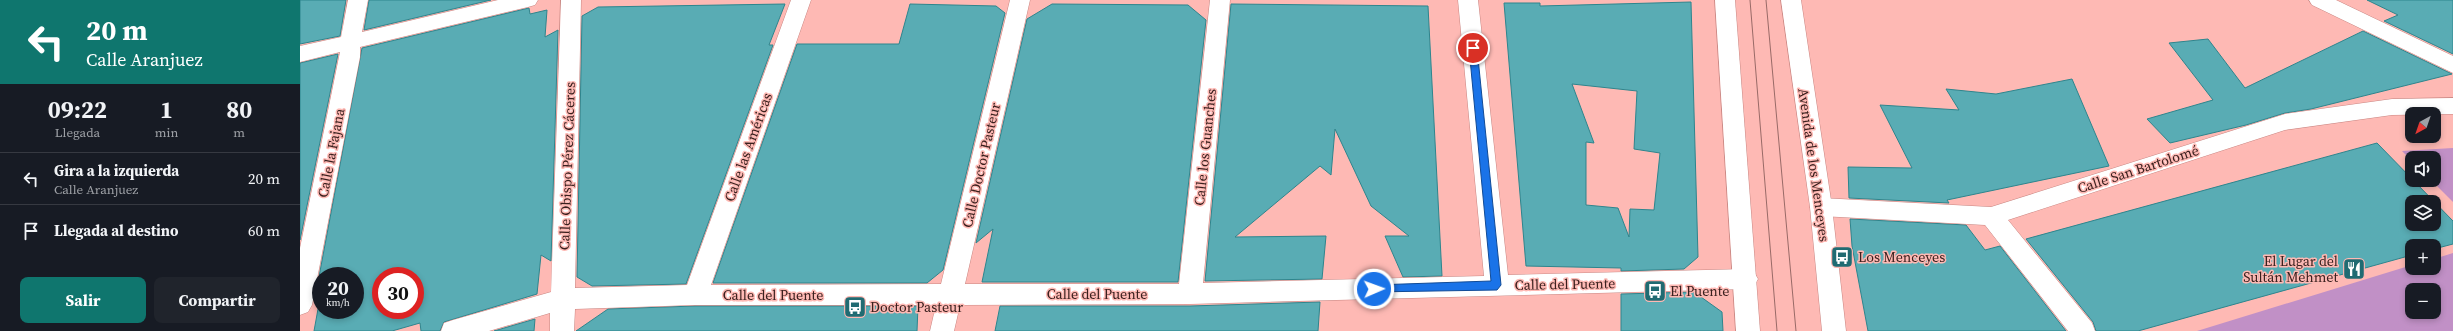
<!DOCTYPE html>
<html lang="es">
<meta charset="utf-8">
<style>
:root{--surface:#171b24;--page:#20242c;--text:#f1f3f6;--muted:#9ea1a6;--line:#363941;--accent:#0f766e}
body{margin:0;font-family:"Source Serif 4",serif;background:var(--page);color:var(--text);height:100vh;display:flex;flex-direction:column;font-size:15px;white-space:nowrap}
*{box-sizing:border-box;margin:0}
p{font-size:13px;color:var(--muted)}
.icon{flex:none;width:22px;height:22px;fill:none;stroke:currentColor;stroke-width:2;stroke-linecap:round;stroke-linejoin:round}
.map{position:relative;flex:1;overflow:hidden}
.side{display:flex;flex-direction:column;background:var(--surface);width:300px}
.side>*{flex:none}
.guide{background:#0f766e;color:#fff;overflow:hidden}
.needle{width:26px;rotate:220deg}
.controls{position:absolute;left:2105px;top:107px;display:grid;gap:8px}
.controls a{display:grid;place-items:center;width:36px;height:36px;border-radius:8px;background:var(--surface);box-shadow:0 2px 6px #0003;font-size:20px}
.speed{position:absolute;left:12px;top:267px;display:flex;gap:8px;font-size:20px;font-weight:700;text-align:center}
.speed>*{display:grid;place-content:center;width:52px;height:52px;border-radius:50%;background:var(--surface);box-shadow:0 2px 6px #0003;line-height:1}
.speed small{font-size:10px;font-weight:400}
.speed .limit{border:6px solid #d22;background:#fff;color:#111}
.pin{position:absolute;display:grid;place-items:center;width:34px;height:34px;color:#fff;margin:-17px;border:2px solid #fff;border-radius:50%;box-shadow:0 1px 4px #0007}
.me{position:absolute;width:44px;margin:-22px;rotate:88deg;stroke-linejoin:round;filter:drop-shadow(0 0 3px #0008)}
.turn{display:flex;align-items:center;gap:14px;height:84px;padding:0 20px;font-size:18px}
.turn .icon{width:52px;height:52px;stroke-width:2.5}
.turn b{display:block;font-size:28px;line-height:34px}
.eta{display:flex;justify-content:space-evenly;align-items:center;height:68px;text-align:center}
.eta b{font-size:24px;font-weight:700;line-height:28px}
.cta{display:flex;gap:8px;margin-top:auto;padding:8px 20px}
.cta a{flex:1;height:46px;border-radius:8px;background:var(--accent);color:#fff;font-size:16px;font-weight:700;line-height:46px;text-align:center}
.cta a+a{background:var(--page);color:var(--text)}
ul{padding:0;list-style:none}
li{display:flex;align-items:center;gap:12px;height:52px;padding:0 20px;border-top:1px solid var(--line)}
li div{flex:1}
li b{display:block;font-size:15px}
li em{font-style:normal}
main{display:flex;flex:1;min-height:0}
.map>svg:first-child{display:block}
</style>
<main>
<section class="side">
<div class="guide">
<div class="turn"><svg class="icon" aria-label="left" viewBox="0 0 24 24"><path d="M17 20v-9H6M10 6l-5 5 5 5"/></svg><div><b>20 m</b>Calle Aranjuez</div></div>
</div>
<div class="eta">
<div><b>09:22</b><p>Llegada</p></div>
<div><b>1</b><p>min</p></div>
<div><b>80</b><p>m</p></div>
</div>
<ul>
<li><svg class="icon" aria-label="left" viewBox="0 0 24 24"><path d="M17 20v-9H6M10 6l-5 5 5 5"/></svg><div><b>Gira a la izquierda</b><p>Calle Aranjuez</p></div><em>20 m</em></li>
<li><svg class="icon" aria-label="arrive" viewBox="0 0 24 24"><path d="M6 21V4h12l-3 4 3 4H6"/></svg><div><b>Llegada al destino</b></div><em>60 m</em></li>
</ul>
<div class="cta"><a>Salir</a><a>Compartir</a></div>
</section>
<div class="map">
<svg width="2153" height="331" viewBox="0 0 2153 331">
<rect width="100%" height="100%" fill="#feb9b4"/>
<g fill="#c190c6" fill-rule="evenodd">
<path d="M2153,148V202L2131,180H2134V158H2112V161L2102,151Z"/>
<path d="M2153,253V331H1897L2112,265V268H2134V259ZM2112,290H2134V312H2112Z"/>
</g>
<g fill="#59acb4" stroke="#2e858d" fill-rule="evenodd">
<path d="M0,0H46L40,36L0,44Z"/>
<path d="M69,0H191L64,30Z"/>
<path d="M2067,0H2153V54L2084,21L2098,15Z"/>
<path d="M1391,2L1398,257L1384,269L1321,271V268L1226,266L1204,3H1240V6ZM1272,84L1337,91L1334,149L1360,153L1354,210L1330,209L1329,237L1318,208L1286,205V142L1294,143Z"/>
<path d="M485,4L469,45H473L386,284L292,286L277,277L282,16L298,7Z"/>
<path d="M610,4L696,6L705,13L643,270L627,283H413L497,44H599Z"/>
<path d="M752,4L888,5L906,20L878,282H682L693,229L676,243L727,19Z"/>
<path d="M931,4L1128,6L1142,276L1103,277L1085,236H1109L1071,206L1035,129L1031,175L1020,166L935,237L1026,236L1022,279L905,281Z"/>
<path d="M229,8L230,14L247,10L245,37L258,30L251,261L241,255L237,294L144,322L140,331H121L120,323L92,331H14L20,298H15L62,48ZM21,276H55V310H21ZM81,276H115V310H81Z"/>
<path d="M2063,31L2152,74L2011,109L1985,113L1946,125L1870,143L1847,119L1913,100L1869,43L1908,39L1945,88Z"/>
<path d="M38,54L0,240V63Z"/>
<path d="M1772,79L1809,166L1647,200L1649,203L1549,198L1548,167L1612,168L1580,105L1659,110L1646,89L1696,94Z"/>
<path d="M2077,143L2153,221V244L2134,249V246H2112V255L1838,331H1796L1793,322L1726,239ZM2112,202H2134V224H2112Z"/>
<path d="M1550,219L1666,225L1685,250L1700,246L1766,331H1568L1552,246Z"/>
<path d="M1394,292L1422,312L1423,331H1321V294Z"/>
<path d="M1020,302L1018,331H695L700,306H890Z"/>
<path d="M395,306H618L617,331H276L308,309Z"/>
<path d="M235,319L234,331H194Z"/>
</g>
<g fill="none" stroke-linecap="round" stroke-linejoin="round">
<g stroke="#c88682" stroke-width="1">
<g id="minor">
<path d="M48,0H68L62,32L198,0H238L235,5L228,7L60,47V57L12,305L8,312L0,315V248L40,52L0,62V46L41,37Z"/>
<path d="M261,0H281L275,288L387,285L491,0H511L411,285L641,284L710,0H730L665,284H879L910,0H930L903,283L1184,276L1158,0H1178L1208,275L1446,269L1454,272L1458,279L1454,286L1446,289L890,304L660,305L654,331H630L636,305H395L275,309L274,331H250V313L189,331H141L144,323L153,320L251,292Z"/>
<path d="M2009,0H2036L2153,56V73L2012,5Z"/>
<path d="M2153,98V114L2092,115L1985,130L1708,220L1792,323L1795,331H1768L1685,225L1521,216L1513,214L1510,207L1513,200L1521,198L1691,207L1985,114L2092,99Z"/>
</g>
</g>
<g stroke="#c88682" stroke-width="1">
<g id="secondary">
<path d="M1415,0H1435L1460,331H1436Z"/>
<path d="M1481,0H1501L1532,207L1546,331H1522L1510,207Z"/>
</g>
</g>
<use href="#minor" fill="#fff" fill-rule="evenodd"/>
<use href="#secondary" fill="#fff" fill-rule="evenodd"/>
<g stroke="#996a67" stroke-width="1">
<path d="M1450,0L1477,331"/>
<path d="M1466,0L1496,331"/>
</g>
</g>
<path fill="#1a73e8" stroke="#114b97" d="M1173,44L1177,48L1201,285L1197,290L1071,292L1069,289L1074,285L1191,281L1169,48Z"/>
<defs>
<g id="bus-square" transform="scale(1.15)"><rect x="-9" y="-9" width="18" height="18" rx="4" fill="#206b72" stroke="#feb9b4"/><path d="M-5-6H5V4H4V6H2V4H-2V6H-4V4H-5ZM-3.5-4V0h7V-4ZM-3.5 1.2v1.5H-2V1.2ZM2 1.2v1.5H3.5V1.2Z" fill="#fff"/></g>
<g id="restaurant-square" transform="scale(1.15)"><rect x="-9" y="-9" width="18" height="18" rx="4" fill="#206b72" stroke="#feb9b4"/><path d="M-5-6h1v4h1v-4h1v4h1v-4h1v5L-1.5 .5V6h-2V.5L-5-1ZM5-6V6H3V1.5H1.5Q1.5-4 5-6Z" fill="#fff"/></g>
</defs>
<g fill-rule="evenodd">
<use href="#bus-square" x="1542" y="257"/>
<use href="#restaurant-square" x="2054" y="269"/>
<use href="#bus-square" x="1355" y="291"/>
<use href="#bus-square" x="555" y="307"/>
</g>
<g text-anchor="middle" stroke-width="3" stroke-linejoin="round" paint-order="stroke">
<g font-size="14" fill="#3a201e" stroke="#feb9b4">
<text transform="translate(448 147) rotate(-70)" y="5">Calle las Américas</text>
<text transform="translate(905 147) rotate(-84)" y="5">Calle los Guanches</text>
<text transform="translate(31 153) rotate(-79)" y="5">Calle la Fajana</text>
<text transform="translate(681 165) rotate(-77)" y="5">Calle Doctor Pasteur</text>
<text transform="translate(1514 165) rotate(82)" y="5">Avenida de los Menceyes</text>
<text transform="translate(267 166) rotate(-88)" y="5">Calle Obispo Pérez Cáceres</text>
<text transform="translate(1838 169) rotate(-18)" y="5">Calle San Bartolomé</text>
<text transform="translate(1265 284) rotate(-1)" y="5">Calle del Puente</text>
<text x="797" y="299">Calle del Puente</text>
<text x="473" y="300">Calle del Puente</text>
</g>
<g font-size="14" fill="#3a201e" stroke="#feb9b4" text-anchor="start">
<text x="1558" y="262">Los Menceyes</text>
<text x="2038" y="266" text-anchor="end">El Lugar del<tspan x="2038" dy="16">Sultán Mehmet</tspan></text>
<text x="1370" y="296">El Puente</text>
<text x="570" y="312">Doctor Pasteur</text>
</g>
</g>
</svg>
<div class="controls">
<a><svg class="needle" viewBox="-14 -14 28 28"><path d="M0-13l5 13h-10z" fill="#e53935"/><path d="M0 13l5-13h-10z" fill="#9ea1a6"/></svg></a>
<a><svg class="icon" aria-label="sound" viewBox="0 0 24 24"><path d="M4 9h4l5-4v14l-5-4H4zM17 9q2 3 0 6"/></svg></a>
<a><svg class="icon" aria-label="layers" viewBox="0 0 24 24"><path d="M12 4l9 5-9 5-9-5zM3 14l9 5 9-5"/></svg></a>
<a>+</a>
<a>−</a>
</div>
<div class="speed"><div>20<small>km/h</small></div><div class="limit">30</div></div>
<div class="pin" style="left:1173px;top:48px;background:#d93025"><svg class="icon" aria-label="arrive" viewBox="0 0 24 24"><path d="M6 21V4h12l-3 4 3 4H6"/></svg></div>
<svg class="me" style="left:1074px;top:289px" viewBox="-20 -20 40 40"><circle r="17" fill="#1a73e8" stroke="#fff" stroke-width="3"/><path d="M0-11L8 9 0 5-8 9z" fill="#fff"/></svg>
</div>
</main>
